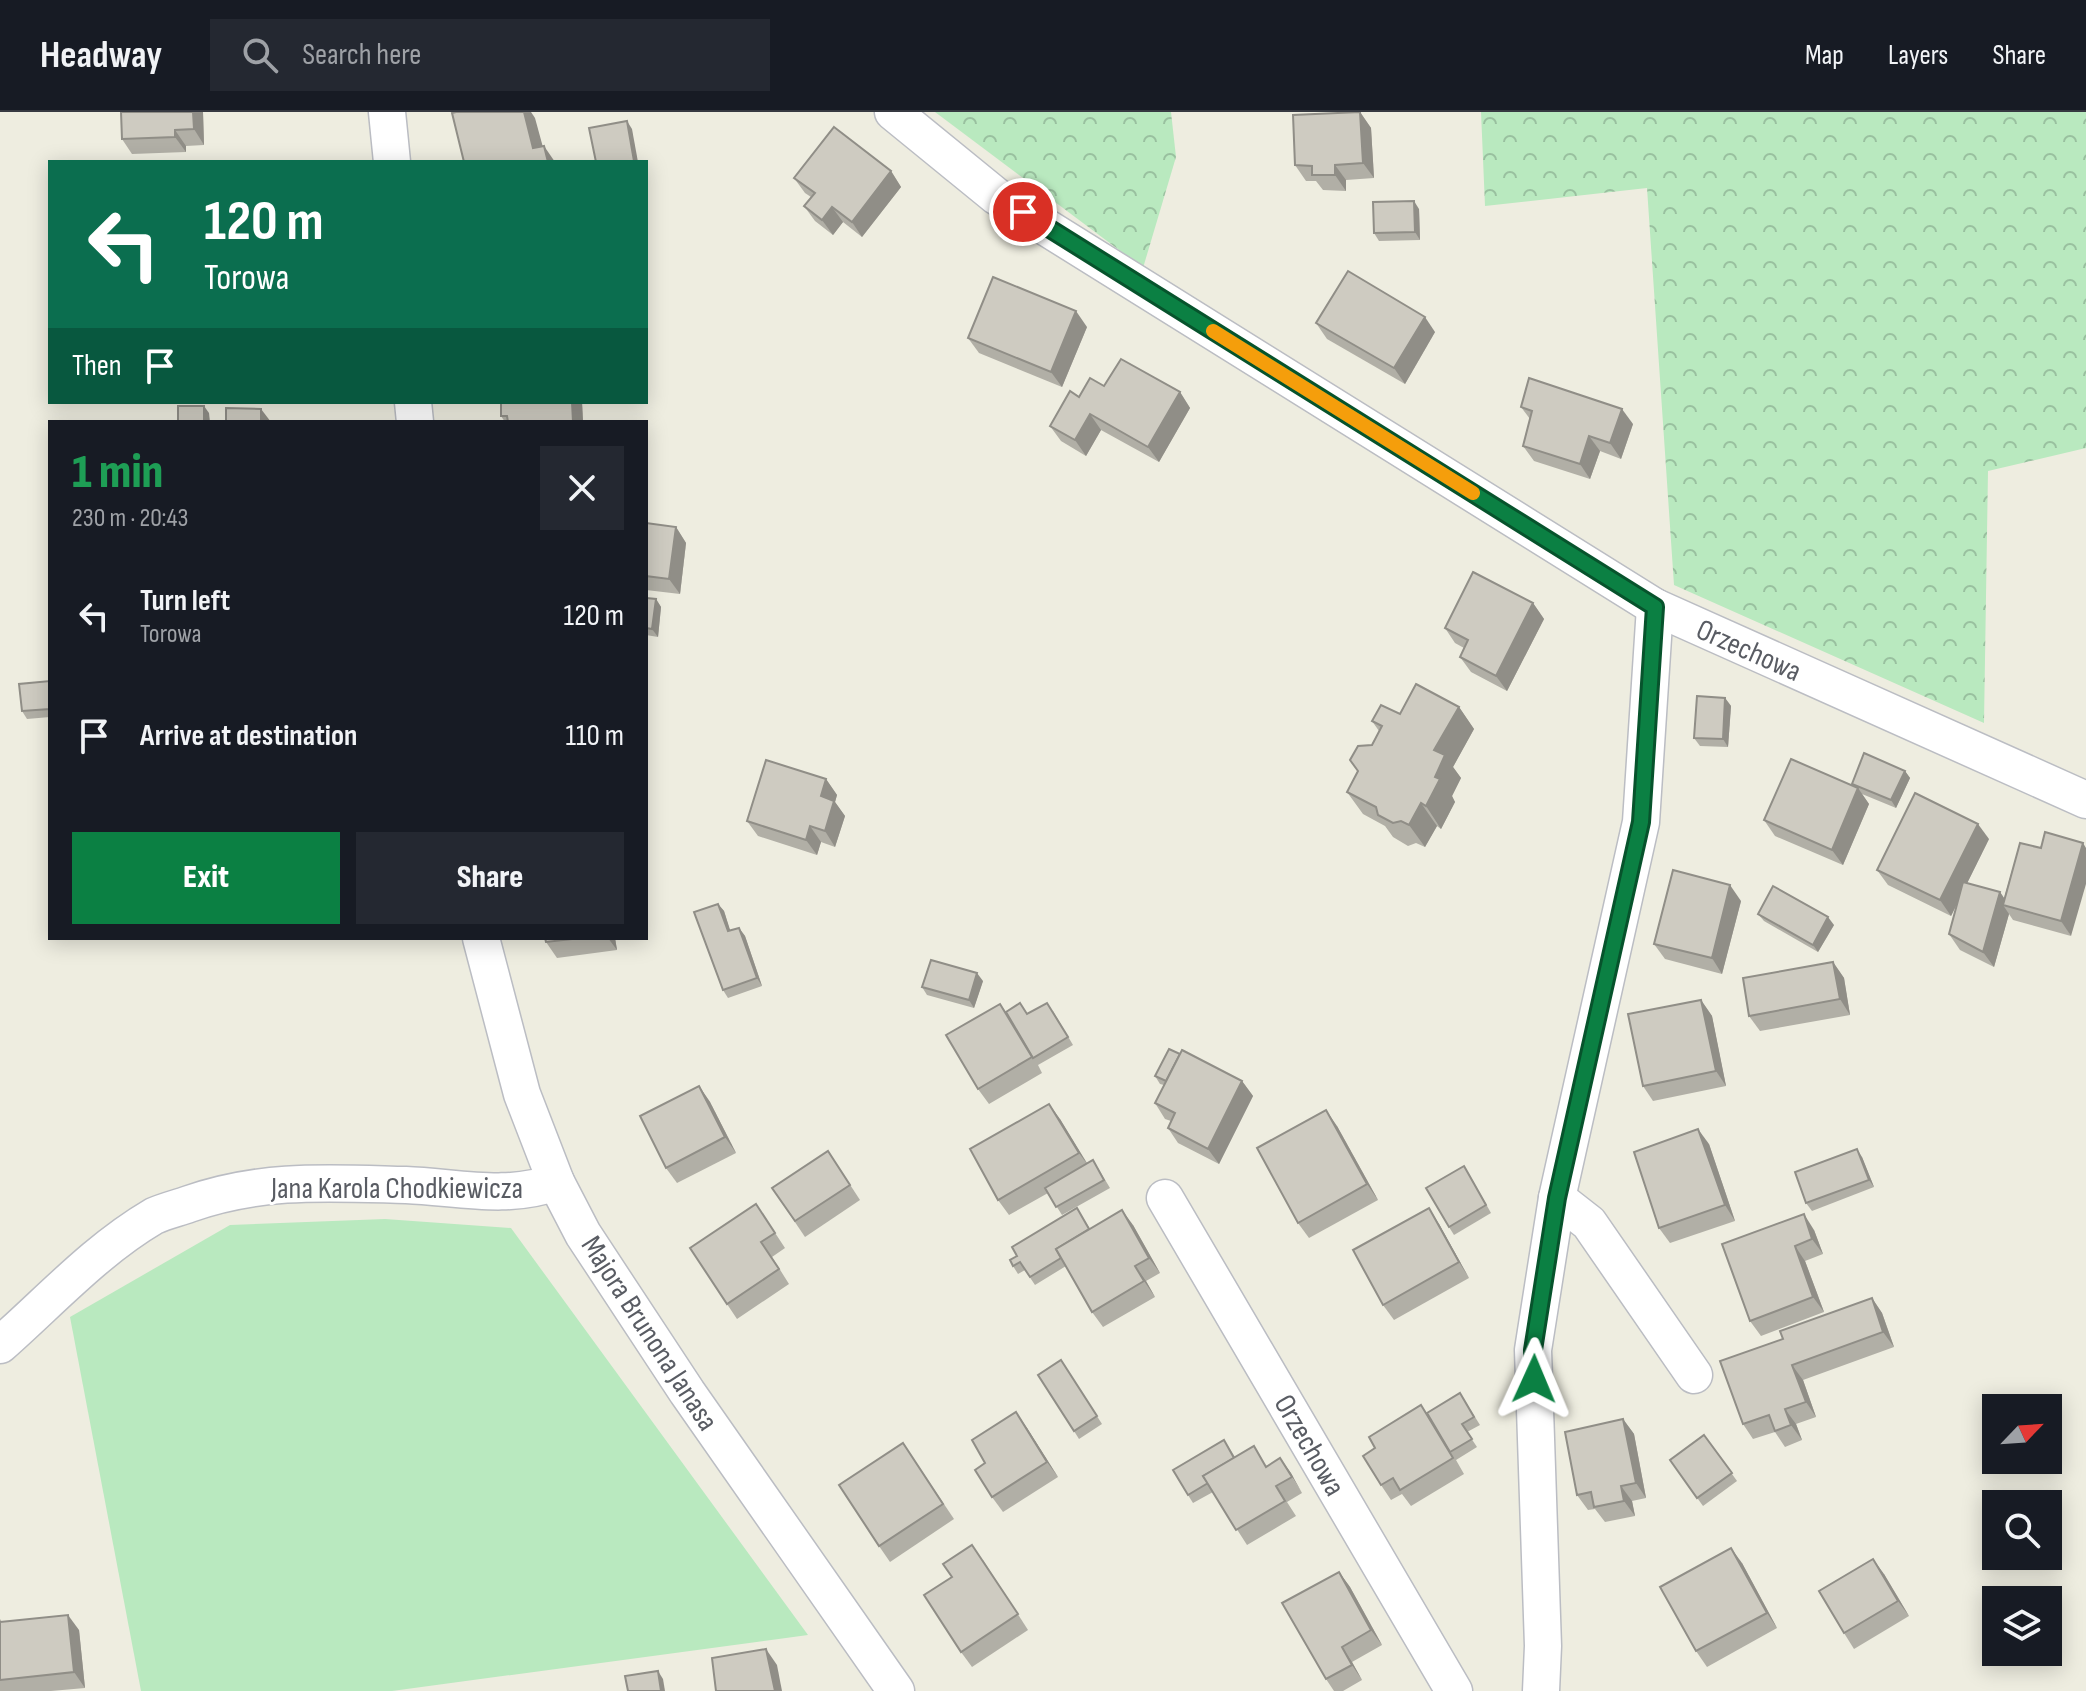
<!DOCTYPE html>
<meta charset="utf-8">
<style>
:root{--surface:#171b24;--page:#242831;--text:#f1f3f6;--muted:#9ea1a6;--line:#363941;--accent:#0b8043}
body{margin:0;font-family:"Sofia Sans Condensed",sans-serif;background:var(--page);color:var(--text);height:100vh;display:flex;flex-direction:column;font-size:30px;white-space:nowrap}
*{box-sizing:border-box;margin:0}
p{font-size:26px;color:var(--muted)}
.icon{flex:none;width:44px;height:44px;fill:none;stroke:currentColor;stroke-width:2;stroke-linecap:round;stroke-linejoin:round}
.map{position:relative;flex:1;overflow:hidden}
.side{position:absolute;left:48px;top:308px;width:600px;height:520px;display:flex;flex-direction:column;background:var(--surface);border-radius:0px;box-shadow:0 4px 20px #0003}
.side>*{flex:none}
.guide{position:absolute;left:48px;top:48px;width:600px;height:244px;border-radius:0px;box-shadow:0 4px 20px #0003;background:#0b6e4f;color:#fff;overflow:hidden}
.needle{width:52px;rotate:65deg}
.controls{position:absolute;left:1982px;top:1282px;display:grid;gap:16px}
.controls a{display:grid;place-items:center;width:80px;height:80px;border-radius:0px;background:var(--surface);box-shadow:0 4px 20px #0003;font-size:40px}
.pin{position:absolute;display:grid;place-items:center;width:68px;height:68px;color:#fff;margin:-34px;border:4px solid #fff;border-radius:50%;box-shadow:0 2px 8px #0007}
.me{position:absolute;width:88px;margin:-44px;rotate:1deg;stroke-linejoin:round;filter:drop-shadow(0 0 6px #0008)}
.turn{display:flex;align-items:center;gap:28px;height:168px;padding:0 24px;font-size:36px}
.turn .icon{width:104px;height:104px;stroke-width:2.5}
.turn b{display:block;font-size:56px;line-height:68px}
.then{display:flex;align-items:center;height:76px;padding:0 24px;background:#0003;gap:16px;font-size:30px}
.round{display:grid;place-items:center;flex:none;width:84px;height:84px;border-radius:0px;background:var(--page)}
.head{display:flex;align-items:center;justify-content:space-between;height:136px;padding:0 24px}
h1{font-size:48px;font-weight:800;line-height:60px;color:#1e9e55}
.action{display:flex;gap:16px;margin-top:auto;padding:16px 24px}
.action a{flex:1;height:92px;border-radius:0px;background:var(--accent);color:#fff;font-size:32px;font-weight:800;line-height:92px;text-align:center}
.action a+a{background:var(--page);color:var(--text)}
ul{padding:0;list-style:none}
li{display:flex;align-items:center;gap:24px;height:120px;padding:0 24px}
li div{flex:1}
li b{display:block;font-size:30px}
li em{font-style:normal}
header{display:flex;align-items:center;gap:48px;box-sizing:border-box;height:112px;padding:0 40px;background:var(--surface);border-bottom:2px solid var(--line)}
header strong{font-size:38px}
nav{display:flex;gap:44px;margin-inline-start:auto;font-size:28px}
.search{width:560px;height:72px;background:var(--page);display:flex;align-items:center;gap:20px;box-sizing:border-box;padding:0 28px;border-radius:0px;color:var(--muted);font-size:30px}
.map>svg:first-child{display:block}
</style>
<header>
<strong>Headway</strong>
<div class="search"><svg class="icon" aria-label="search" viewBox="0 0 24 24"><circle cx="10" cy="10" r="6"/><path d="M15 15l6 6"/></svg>Search here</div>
<nav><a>Map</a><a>Layers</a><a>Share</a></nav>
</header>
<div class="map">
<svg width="2086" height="1579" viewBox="0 0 2086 1579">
<defs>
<pattern id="forest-crowns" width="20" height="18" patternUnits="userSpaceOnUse" patternTransform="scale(2)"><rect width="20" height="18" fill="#b9e9bf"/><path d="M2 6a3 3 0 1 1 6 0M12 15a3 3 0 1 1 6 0" fill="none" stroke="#99c09f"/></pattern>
</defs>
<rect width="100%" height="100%" fill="#eeede0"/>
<path fill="#b9e9bf" d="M385,1107L511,1116L808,1523L392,1579H141L70,1205L230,1113Z"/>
<g fill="url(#forest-crowns)">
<path d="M935,0H1171L1176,45L1143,156Z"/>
<path d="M1481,0H2086V336L1988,359L1984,611L1674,473L1647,76L1485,94Z"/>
</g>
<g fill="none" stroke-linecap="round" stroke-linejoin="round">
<g stroke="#bbbdc3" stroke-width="39">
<g id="street">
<path d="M387,0L392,50"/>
<path d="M893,0L996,84L1655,495L2086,688"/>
<path d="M413,290L415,310"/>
<path d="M481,826L522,982L556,1070L583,1122L687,1280L896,1579"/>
<path d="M1165,1086L1454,1579"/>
<path d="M1557,1086L1589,1111L1694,1263"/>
<path d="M0,1233C50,1189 96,1138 154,1104C165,1099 178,1096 189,1092C263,1066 329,1071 406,1073C457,1075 507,1088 556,1070"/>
<path d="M1541,1579L1543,1534L1533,1238L1557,1086L1641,710L1655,495"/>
</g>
</g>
<use href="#street" stroke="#fff" stroke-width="36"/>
</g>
<g fill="#b1afa6">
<path d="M203,0L204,33L186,34V40L132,42L122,27Z"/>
<path d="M1360,0L1371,16L1374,66L1346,68V79L1323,78L1316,69H1306L1295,53Z"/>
<path d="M891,59L901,75L862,125L843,110L833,123L815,109L804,94L811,85L805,81L794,66Z"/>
<path d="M1419,97L1420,128L1379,129L1374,121Z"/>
<path d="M1316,211L1435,220L1405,272L1327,227Z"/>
<path d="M1087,215L1062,275L979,241L968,226Z"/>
<path d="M1104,274L1180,280L1190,296L1159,350L1101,318L1086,344L1061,329L1050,314L1079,285Z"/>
<path d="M582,290L583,310H505L501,304Z"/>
<path d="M1521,295L1633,312L1621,347L1600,339L1590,367L1534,349L1523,334L1530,307Z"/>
<path d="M646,411L676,415L686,431L680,482L646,478Z"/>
<path d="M646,486L656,487L661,495L658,525L646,523Z"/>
<path d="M1533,491L1544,507L1507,579L1471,560L1460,545L1464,536L1455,531L1445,516Z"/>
<path d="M50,569V605L27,607L22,599Z"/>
<path d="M1725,586L1731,594L1728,635L1700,634L1694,626Z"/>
<path d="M1459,595L1474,617L1453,655L1461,666L1452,684L1455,690L1441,717L1437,714L1425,735L1416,731L1408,734L1393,725L1385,714L1363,702L1347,680L1379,619L1372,609L1400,602Z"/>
<path d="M1905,659L1910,666L1896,696L1862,682L1869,692L1843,753L1775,724L1764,708L1853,674Z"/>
<path d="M826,667L837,683L835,690L845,704L835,735L821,730L817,743L758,724L747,709Z"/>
<path d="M1989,727L1967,771L2000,780L2004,786L2020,731L2071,824L2013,808L2009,802L1994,855L1960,838L1949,822L1958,790L1951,804L1888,773L1877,758Z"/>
<path d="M1741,789L1722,862L1665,847L1654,832Z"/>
<path d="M718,792L724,799L730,819L739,816L745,824L762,874L728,886L723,878Z"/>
<path d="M1758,802L1834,813L1818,840L1764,809Z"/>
<path d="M545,826H615L617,838L557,846L546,830Z"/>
<path d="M1833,850L1844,866L1850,903L1760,919L1749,904Z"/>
<path d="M983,869L974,896L927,883L922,875Z"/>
<path d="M1701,888L1712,904L1726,974L1653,989L1643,974Z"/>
<path d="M1000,892L1006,900L1028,902L1053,899L1073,933L1038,953L1042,961L989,992L978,977Z"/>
<path d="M1180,942L1242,969L1253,984L1219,1052L1178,1031L1168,1016L1171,1009L1165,1007L1155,991L1164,973L1160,972L1155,964Z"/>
<path d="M699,974L710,990L736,1041L677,1071L666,1056Z"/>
<path d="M1060,1007L1087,1052L1098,1056L1110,1076L1062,1103L1048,1081L1009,1103L998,1088Z"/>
<path d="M1337,1014L1378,1088L1309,1126L1298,1111Z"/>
<path d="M1709,1032L1735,1109L1670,1131L1659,1116Z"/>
<path d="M828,1039L860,1088L805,1125L772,1076Z"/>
<path d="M1862,1045L1874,1075L1812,1099L1806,1091Z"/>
<path d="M1469,1062L1491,1101L1454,1123L1449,1115Z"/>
<path d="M756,1092L785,1136L772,1145L789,1172L737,1207L727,1192Z"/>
<path d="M1082,1104L1090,1117L1133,1113L1160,1161L1146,1169L1155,1185L1103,1215L1092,1200L1066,1154L1035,1173L1025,1158L1018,1162L1013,1154Z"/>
<path d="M1439,1112L1469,1166L1394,1208L1383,1193Z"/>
<path d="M1814,1118L1823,1142L1805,1149L1824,1200L1761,1224L1750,1209L1722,1132Z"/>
<path d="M1872,1186L1882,1201L1894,1235L1803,1268L1816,1305L1796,1312L1802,1328L1785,1335L1775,1320L1753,1327L1743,1312L1783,1227Z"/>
<path d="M1061,1248L1102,1312L1079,1327L1074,1319Z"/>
<path d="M1460,1281L1480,1313L1467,1320L1477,1335L1456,1348L1464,1362L1411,1394L1402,1382L1391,1388L1381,1373L1375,1336L1427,1301Z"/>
<path d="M1623,1307L1634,1322L1646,1386L1632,1389L1635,1404L1605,1410L1595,1397L1588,1398L1577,1383Z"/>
<path d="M1027,1316L1058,1365L1003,1400L992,1385L985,1351Z"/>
<path d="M1704,1323L1737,1369L1703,1394L1670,1348Z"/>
<path d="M1224,1328L1235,1345L1268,1354L1280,1346L1302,1381L1287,1390L1296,1404L1247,1433L1213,1380L1193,1391L1188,1383Z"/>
<path d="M903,1331L954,1407L890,1450L879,1434Z"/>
<path d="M983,1448L1028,1518L972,1555L961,1540Z"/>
<path d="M1742,1451L1777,1516L1707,1555L1696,1539Z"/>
<path d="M1339,1460L1350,1475L1382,1533L1352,1550L1362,1568L1343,1579H1334L1326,1567Z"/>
<path d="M1884,1462L1909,1504L1854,1537L1844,1521Z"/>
<path d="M0,1507L2,1510L79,1518L85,1576L51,1579H0Z"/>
</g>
<g fill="#908e87">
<path d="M193,0H203L204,33L194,17Z"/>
<path d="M524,0H531L535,6L547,50L533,36Z"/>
<path d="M1360,0L1371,16L1374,66L1363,51Z"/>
<path d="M627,9L632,17L638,50H635L634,49Z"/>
<path d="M175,18L186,34V40L175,25Z"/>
<path d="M544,34L555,50H548Z"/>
<path d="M1335,53L1346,68V79L1335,63Z"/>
<path d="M891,59L901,75L862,125L852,110Z"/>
<path d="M1414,89L1419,97L1420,128L1415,120Z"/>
<path d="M832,95L843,110L833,123L822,108Z"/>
<path d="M1076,199L1087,215L1062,275L1051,260Z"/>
<path d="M1425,205L1435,220L1405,272L1394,256Z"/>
<path d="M1180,280L1190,296L1159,350L1148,335Z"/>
<path d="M572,290H582L583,310H573Z"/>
<path d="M204,294L209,301L210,310H204Z"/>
<path d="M261,297L271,310H261Z"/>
<path d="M1622,297L1633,312L1621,347L1610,331Z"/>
<path d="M1090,302L1101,318L1086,344L1075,328Z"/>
<path d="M1589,324L1600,339L1590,367L1580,352Z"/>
<path d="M676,415L686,431L680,482L669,467Z"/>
<path d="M656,487L661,495L658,525L652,517Z"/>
<path d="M1533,491L1544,507L1507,579L1496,564Z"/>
<path d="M1725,586L1731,594L1728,635L1723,627Z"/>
<path d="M1459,595L1474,617L1453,655L1461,666L1452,684L1455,690L1441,717L1426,694L1435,665L1434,638Z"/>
<path d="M1905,659L1910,666L1896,696L1891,688Z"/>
<path d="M826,667L837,683L835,690L845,704L835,735L825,719L821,684Z"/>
<path d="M1858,676L1869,692L1843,753L1832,738Z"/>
<path d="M1421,691L1437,714L1425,735L1409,713Z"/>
<path d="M1978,712L1989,727L1951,804L1940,788Z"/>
<path d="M810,714L821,730L817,743L806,728Z"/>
<path d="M2083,731L2086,736V772L2071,824L2061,809Z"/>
<path d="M1730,773L1741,789L1722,862L1712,846Z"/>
<path d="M2000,780L2010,795L2003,793L2009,802L1994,855L1983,840Z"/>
<path d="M718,792L724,799L733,827L728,819Z"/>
<path d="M1828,805L1834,813L1818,840L1813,833Z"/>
<path d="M739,816L745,824L762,874L757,866Z"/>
<path d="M608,826H615L617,838Z"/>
<path d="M1833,850L1844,866L1850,903L1840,887Z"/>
<path d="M977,861L983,869L974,896L969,888Z"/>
<path d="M1701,888L1712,904L1726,974L1716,959Z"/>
<path d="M1242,969L1253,984L1219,1052L1208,1037Z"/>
<path d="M699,974L710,990L736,1041L725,1025Z"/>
<path d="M1049,992L1060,1007L1090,1056L1079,1041Z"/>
<path d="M1326,998L1337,1014L1378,1088L1367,1072Z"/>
<path d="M1698,1017L1709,1032L1735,1109L1725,1093Z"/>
<path d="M1857,1037L1862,1045L1874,1075L1869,1068Z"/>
<path d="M1429,1096L1439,1112L1469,1166L1459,1150Z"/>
<path d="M1122,1098L1133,1113L1160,1161L1149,1146Z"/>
<path d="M1804,1102L1814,1118L1823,1142L1812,1127Z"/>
<path d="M1795,1134L1805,1149L1824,1200L1813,1185Z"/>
<path d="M1135,1154L1146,1169L1155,1185L1144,1169Z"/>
<path d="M1872,1186L1882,1201L1894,1235L1883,1220Z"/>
<path d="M1792,1253L1803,1268L1816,1305L1806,1290Z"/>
<path d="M1785,1297L1796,1312L1802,1328L1791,1313Z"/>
<path d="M1016,1300L1027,1316L1058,1365L1047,1350Z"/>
<path d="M1623,1307L1634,1322L1646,1386L1636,1371Z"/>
<path d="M1280,1346L1291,1361L1302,1381L1292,1365Z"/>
<path d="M1621,1374L1632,1389L1635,1404L1624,1389Z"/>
<path d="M1731,1436L1742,1451L1777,1516L1767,1501Z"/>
<path d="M1873,1447L1884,1462L1909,1504L1898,1489Z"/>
<path d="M1339,1460L1350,1475L1382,1533L1371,1518Z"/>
<path d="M68,1503L79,1518L85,1576L74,1560Z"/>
<path d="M1342,1535L1352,1550L1362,1568L1352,1553Z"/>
<path d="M766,1537L777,1553L782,1579H775Z"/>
<path d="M658,1559L663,1567L665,1579H661Z"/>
</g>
<g fill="#cecbc1" stroke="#908e87" stroke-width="2">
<path d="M121,0H193L194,17L175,18V25L122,27Z"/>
<path d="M456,0H524L533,36L544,34L548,50H464L452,1Z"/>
<path d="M1360,0L1363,51L1335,53V63H1312V54L1295,53L1293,3Z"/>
<path d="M627,9L634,49L626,50H596L589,16Z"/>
<path d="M834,15L891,59L852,110L832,95L822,108L804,94L815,81L794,66Z"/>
<path d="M1414,89L1415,120L1374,121L1373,90Z"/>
<path d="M1348,159L1425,205L1394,256L1316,211Z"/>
<path d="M993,165L1076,199L1051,260L968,226Z"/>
<path d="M1121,247L1180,280L1148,335L1090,302L1075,328L1050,314L1070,279L1079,285L1090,266L1104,274Z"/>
<path d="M1529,266L1622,297L1610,331L1589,324L1580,352L1523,334L1532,299L1521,295Z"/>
<path d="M501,290H572L573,310H508L507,304H501Z"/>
<rect x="178" y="294" width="26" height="16"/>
<path d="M226,296L261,297V310H226Z"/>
<path d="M646,411L676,415L669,467L646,464Z"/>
<path d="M1473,460L1533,491L1496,564L1460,545L1468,528L1445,516Z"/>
<path d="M646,486L656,487L652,517L646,516Z"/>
<path d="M50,569V597L22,599L19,572Z"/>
<path d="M1416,572L1459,595L1434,638L1445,643L1435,665L1440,667L1426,694L1421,691L1409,713L1401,709L1393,711L1378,703L1376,695L1347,680L1358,659L1350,648L1358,634L1372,633L1382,614L1372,609L1381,593L1400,602Z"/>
<path d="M1697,584L1725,586L1723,627L1694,626Z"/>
<path d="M1864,641L1905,659L1891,688L1852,672Z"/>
<path d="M1791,647L1858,676L1832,738L1764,708Z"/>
<path d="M766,648L826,667L821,684L834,689L825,719L810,714L806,728L747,709Z"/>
<path d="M1915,681L1978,712L1940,788L1877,758Z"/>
<path d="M2045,720L2083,731L2061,809L2003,793L2020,731L2041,736Z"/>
<path d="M1673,758L1730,773L1712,846L1654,832Z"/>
<path d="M1963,770L2000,780L1983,840L1949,822Z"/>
<path d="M1773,774L1828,805L1813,833L1758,802Z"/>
<path d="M718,792L728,819L739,816L757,866L723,878L694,800Z"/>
<path d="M545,826H581L546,830Z"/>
<path d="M931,848L977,861L969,888L922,875Z"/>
<path d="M1833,850L1840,887L1749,904L1743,866Z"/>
<path d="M1701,888L1716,959L1643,974L1628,902Z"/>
<path d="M1020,891L1027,902L1047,891L1068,925L1033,946L1006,900Z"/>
<path d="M1000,892L1032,945L978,977L946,923Z"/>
<path d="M1169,937L1180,942L1166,969L1155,964Z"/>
<path d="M1182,938L1242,969L1208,1037L1168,1016L1175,1001L1155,991Z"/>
<path d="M699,974L725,1025L666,1056L640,1004Z"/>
<path d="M1049,992L1079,1041L998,1088L970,1037Z"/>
<path d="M1326,998L1367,1072L1298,1111L1257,1036Z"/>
<path d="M1698,1017L1725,1093L1659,1116L1634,1040Z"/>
<path d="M1857,1037L1869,1068L1806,1091L1795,1060Z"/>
<path d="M828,1039L850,1073L795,1109L772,1076Z"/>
<path d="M1093,1048L1104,1068L1056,1095L1045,1076Z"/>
<path d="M1464,1054L1486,1093L1449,1115L1426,1076Z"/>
<path d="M756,1092L775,1121L761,1130L779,1157L727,1192L690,1136Z"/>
<path d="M1077,1096L1089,1117L1056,1137L1061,1146L1030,1165L1020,1150L1013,1154L1010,1148L1017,1144L1012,1135Z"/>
<path d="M1429,1096L1459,1150L1383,1193L1353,1138Z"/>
<path d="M1122,1098L1149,1146L1135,1154L1144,1169L1092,1200L1056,1137Z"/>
<path d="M1804,1102L1812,1127L1795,1134L1813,1185L1750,1209L1722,1132Z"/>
<path d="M1872,1186L1883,1220L1792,1253L1806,1290L1785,1297L1791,1313L1775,1319L1769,1303L1743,1312L1720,1249L1783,1227L1780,1219Z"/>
<path d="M1061,1248L1097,1304L1074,1319L1038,1263Z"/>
<path d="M1460,1281L1474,1305L1462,1312L1472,1327L1450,1340L1427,1301Z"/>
<path d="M1421,1293L1453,1346L1400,1378L1393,1366L1381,1373L1363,1344L1375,1336L1369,1325Z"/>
<path d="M1016,1300L1047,1350L992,1385L975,1358L985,1351L972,1328Z"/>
<path d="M1623,1307L1636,1371L1621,1374L1624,1389L1594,1395L1591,1380L1577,1383L1565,1320Z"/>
<path d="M1704,1323L1732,1361L1697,1386L1670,1348Z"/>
<path d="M1224,1328L1234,1346L1203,1364L1208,1371L1188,1383L1173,1358Z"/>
<path d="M903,1331L943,1392L879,1434L839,1373Z"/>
<path d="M1254,1334L1266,1355L1280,1346L1292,1365L1276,1374L1285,1389L1236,1418L1203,1364Z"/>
<path d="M972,1433L1018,1502L961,1540L924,1483L952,1465L943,1452Z"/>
<path d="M1731,1436L1767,1501L1696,1539L1660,1475Z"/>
<path d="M1873,1447L1898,1489L1844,1521L1819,1479Z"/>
<path d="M1339,1460L1371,1518L1342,1535L1352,1553L1326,1567L1282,1491Z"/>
<path d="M68,1503L74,1560L0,1568V1510Z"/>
<path d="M766,1537L775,1579H716L712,1546Z"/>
<path d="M658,1559L661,1579H628L625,1564Z"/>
</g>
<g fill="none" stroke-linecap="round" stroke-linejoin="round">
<g stroke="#07532c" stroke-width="20">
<path id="route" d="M1023,100L1655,495L1641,710L1557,1086L1533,1238L1534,1267"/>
</g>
<use href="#route" stroke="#0b8043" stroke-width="14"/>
<path stroke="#f59e0b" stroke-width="14" d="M1213,219L1473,381"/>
</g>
<g text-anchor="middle" stroke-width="6" stroke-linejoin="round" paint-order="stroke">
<g font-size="30" fill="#595c63" stroke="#fff">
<text transform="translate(1749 538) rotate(24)" y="10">Orzechowa</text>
<text x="397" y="1086">Jana Karola Chodkiewicza</text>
<text transform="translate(650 1221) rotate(57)" y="10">Majora Brunona Janasa</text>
<text transform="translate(1310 1333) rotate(60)" y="10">Orzechowa</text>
</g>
</g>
</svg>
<div class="controls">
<a><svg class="needle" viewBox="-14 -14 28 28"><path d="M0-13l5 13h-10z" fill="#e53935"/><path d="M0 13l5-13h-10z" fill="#9ea1a6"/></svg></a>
<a><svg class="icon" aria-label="search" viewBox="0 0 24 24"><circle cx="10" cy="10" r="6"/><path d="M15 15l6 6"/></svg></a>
<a><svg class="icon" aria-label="layers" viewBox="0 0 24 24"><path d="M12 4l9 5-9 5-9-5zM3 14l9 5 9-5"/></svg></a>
</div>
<div class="pin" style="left:1023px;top:100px;background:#d93025"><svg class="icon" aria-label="arrive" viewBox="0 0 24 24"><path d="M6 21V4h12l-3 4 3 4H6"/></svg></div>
<svg class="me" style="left:1534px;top:1267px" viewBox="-20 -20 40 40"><path d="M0-17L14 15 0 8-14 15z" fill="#0b8043" stroke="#fff" stroke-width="4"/></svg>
<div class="guide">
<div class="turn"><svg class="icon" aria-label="left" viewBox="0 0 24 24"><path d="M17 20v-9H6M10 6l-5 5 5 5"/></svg><div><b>120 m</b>Torowa</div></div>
<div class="then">Then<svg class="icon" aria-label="arrive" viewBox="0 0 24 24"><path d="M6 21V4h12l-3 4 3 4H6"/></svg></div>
</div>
<section class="side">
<div class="head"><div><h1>1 min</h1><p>230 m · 20:43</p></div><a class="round"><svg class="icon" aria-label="close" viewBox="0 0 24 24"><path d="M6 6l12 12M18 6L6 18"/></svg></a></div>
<ul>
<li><svg class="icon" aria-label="left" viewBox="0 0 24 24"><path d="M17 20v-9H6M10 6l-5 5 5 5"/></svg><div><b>Turn left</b><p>Torowa</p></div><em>120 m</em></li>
<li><svg class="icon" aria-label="arrive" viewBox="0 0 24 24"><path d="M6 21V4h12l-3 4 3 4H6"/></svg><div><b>Arrive at destination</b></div><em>110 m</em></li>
</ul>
<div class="action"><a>Exit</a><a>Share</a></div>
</section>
</div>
